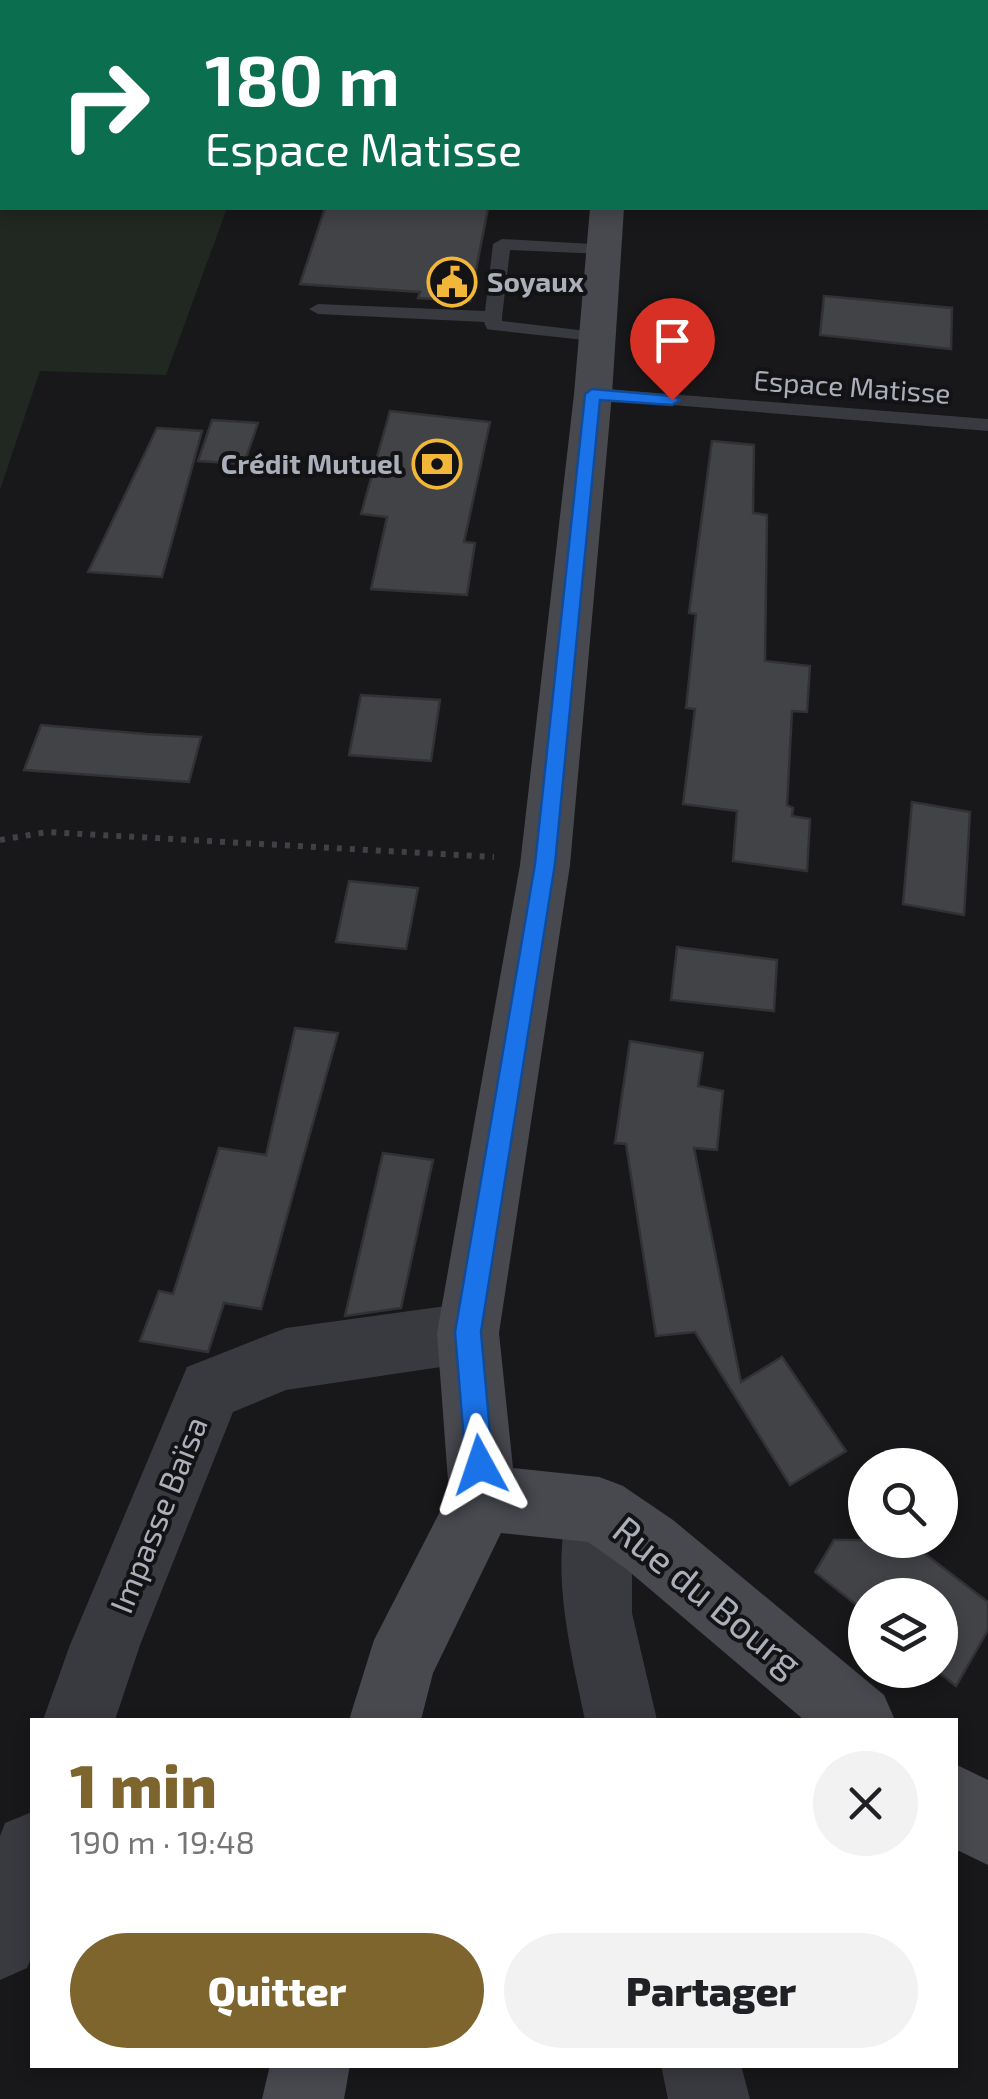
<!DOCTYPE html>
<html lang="fr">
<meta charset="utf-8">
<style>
:root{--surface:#fff;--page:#f2f2f2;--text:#202124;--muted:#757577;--accent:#7e642d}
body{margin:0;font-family:"Exo 2",sans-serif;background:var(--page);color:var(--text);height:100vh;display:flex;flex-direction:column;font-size:38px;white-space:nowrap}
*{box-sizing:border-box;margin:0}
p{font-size:32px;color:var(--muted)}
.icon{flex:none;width:55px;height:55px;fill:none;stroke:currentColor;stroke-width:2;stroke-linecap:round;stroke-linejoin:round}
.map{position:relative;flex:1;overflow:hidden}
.details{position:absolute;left:30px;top:1718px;width:928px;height:350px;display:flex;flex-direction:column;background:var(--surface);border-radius:0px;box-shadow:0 5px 15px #0003}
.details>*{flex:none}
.top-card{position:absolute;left:0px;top:0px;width:990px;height:210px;box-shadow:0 5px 15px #0003;background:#0b6e4f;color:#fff;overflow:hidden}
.tools{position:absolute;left:848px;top:1448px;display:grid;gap:20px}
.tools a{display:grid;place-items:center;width:110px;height:110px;border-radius:50%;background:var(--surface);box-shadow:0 5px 15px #0003;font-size:50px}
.pin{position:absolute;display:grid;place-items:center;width:85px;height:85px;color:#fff;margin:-102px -42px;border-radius:50% 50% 50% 0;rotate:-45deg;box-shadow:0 0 10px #0007}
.pin .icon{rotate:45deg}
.me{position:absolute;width:110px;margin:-55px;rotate:355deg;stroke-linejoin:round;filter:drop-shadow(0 0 8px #0008)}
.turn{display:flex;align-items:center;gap:35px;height:210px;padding:0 40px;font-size:45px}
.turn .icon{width:130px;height:130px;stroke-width:2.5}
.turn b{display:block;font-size:70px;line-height:85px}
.round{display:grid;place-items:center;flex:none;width:105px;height:105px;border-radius:52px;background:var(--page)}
.headline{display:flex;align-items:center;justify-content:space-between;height:170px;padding:0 40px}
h1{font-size:60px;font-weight:800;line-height:75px;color:var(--accent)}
.primary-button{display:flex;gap:20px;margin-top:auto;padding:20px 40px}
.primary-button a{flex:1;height:115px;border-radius:60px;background:var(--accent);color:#fff;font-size:40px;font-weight:800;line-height:115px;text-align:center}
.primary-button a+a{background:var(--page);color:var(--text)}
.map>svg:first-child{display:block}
</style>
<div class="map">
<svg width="988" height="2099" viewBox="0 0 988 2099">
<rect width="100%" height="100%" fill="#18181a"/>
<path fill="#202821" d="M0,96L2,208H227L166,375L40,371L0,490Z"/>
<g fill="#424347" stroke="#323236" stroke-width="2.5">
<path d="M325,208H488L470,301L418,298L420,292L300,284Z"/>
<path d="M824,296L952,308L951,349L820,335Z"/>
<path d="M390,411L490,422L464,542L475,543L467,595L371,589L387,517L361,514Z"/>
<path d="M212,420L258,423L244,464L198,461Z"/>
<path d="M157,428L202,431L162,577L88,572Z"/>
<path d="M712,441L754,445L753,513L767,515L765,661L810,666L807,712L792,711L787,805L793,808L792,816L810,819L807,871L733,861L737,811L683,804L695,709L686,708L696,614L689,613Z"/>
<path d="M361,695L440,700L431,761L349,755Z"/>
<path d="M41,725L146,734L201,737L189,782L24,770Z"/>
<path d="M912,802L970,812L964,915L903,904Z"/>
<path d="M349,881L418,888L406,949L336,942Z"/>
<path d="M677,947L777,960L774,1011L671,1000Z"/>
<path d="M295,1028L338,1033L261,1309L224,1303L208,1352L140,1341L159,1291L173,1294L219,1148L266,1155Z"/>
<path d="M630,1041L703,1053L698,1086L723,1091L717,1150L694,1148L741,1382L782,1357L846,1451L790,1485L695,1332L656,1336L626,1144L615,1143Z"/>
<path d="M383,1153L433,1160L401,1308L345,1316Z"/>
<path d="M834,1540H907L988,1602V1630L956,1686L936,1670H940V1595H865V1612L815,1572Z"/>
</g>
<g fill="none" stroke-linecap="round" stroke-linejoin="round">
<path stroke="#3f4146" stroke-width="6" stroke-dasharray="5 8" stroke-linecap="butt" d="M0,840L47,832L494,857"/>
<g fill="#393a3f" fill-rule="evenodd">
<path d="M502,239L610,245L613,249L604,254L510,250L502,317V321L596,332L603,334V342L493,330L487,329L484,322L318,314L309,309L318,304L485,311L493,244Z"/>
<path d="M593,388L988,419V431L586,398L583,394Z"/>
</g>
<g fill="#393a3f" fill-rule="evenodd">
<path d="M252,0H320L321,2H254Z"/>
<rect x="0" y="27" width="2" height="18"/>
<path d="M468,1303L490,1311L499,1333L490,1355L468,1363L286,1390L233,1412L140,1645L115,1720H43L70,1645L187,1367L286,1328Z"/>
<path d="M599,1477L623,1486L632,1510V1613L657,1720H585C570,1647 546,1558 575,1486Z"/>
<path d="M32,1812V1956L27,1968L0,1980V1836L5,1823Z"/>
<path d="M661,2065H741L750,2099H668Z"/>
</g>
<g fill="#47494f" fill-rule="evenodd">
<rect x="605" y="0" width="28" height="2"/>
<path d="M590,208H624L612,394L570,865L499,1333L513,1468L599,1477L623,1486L673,1520L884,1695L895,1720H804L625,1568L588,1542L501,1533L433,1673L421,1720H349L374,1640L449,1494L437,1333L520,865L574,394Z"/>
<path d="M955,1764L988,1780V1865L955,1849Z"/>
<path d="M270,2065H350L344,2099H262Z"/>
</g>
</g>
<path fill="#1a73e8" stroke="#114b97" stroke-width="2.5" d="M592,389L672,396L680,400L672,405L600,400L555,864L481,1332L493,1465L489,1474L480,1478L470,1474L466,1465L455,1332L535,864L585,394Z"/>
<defs>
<g id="civic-ring" transform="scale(2.5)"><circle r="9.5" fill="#131315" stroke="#f2b638" stroke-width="1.5"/><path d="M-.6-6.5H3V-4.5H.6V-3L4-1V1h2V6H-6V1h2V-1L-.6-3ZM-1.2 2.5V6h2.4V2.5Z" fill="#f2b638"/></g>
<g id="bank-ring" transform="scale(2.5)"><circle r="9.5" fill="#131315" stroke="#f2b638" stroke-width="1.5"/><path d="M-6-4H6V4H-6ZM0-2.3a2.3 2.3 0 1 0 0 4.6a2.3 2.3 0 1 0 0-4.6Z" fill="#f2b638"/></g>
</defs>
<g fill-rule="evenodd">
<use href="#civic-ring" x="452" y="282"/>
<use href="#bank-ring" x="437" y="464"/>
</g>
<g text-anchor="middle" stroke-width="8" stroke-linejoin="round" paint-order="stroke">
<g font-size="28" font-weight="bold" fill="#aaafba" stroke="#131315" text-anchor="start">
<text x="487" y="292">Soyaux</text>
<text x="402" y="474" text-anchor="end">Crédit Mutuel</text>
</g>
<g font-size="28" fill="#aaafba" stroke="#131315">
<text transform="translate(852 387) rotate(4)" y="10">Espace Matisse</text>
</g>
<g font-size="32" fill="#aaafba" stroke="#131315">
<text transform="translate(159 1515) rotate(-68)" y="11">Impasse Baïsa</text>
</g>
<g font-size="38" fill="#aaafba" stroke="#131315">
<text transform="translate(707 1597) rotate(39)" y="13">Rue du Bourg</text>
</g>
</g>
</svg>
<div class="tools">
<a><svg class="icon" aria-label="search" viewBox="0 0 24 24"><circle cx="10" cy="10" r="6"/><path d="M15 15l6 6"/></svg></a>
<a><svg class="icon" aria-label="layers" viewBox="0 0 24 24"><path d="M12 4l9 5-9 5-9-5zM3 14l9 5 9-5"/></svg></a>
</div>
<div class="pin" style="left:672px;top:400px;background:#d93025"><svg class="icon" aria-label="arrive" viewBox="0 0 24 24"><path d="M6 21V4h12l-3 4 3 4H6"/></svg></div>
<svg class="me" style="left:480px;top:1465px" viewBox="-20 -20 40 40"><path d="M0-17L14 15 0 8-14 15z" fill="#1a73e8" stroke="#fff" stroke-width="4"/></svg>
<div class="top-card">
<div class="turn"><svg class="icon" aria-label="right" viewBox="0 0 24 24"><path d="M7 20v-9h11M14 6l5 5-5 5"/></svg><div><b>180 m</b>Espace Matisse</div></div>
</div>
<section class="details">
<div class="headline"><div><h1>1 min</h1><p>190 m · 19:48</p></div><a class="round"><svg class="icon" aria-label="close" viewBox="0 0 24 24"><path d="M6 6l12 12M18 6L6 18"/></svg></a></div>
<div class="primary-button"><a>Quitter</a><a>Partager</a></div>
</section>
</div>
